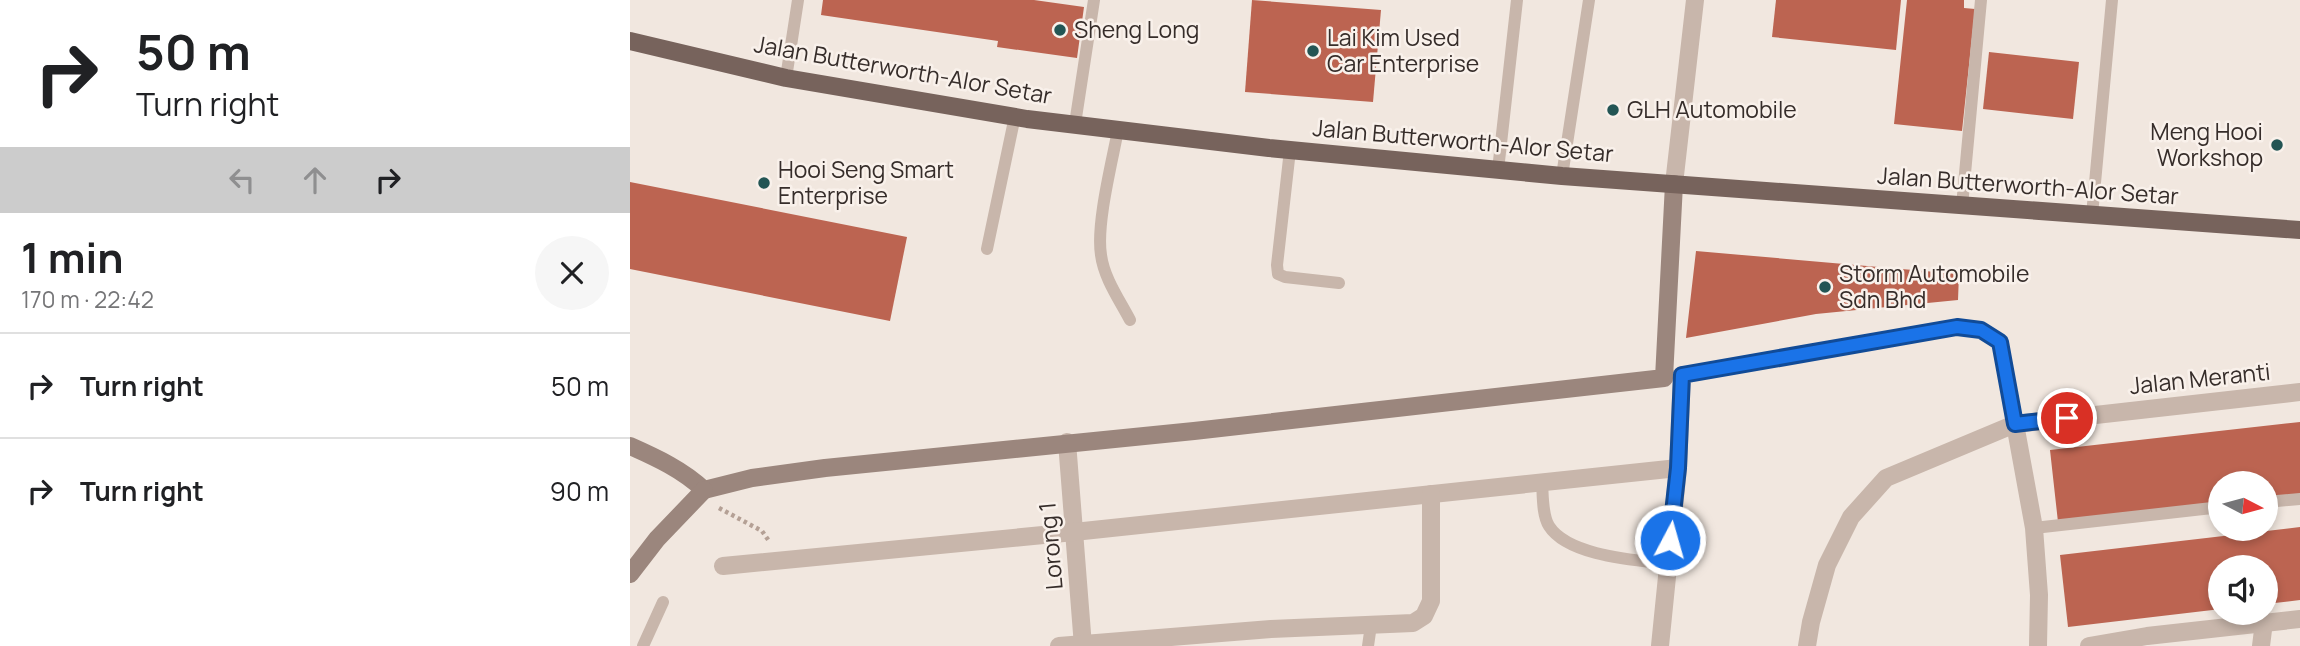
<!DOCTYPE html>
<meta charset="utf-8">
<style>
:root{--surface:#fff;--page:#f6f6f6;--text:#202124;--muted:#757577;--line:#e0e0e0}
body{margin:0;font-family:Manrope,sans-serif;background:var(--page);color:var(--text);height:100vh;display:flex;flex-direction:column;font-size:26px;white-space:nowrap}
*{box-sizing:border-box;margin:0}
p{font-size:23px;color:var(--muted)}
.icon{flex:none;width:38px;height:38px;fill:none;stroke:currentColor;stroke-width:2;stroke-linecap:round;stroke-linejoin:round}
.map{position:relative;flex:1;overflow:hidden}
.panel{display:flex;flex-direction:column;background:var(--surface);width:630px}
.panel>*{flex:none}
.banner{background:#fff;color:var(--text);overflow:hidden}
.needle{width:46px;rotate:96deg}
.buttons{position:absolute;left:1578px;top:471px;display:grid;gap:14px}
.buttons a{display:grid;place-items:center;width:70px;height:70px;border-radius:50%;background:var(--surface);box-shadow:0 4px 10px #0003;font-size:35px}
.pin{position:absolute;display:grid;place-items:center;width:60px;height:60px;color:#fff;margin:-30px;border:4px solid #fff;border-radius:50%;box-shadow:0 2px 7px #0007}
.me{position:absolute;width:77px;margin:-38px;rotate:6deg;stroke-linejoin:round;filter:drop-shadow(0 0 5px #0008)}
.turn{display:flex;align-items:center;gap:24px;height:147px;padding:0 21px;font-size:32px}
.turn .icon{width:91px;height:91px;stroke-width:2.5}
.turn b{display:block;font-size:49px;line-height:60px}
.lanes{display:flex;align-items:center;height:66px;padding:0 21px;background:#0003;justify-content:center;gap:35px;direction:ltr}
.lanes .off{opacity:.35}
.round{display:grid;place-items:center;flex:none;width:74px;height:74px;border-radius:37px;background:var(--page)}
.head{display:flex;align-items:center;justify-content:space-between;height:119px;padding:0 21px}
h1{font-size:42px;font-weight:700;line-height:52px}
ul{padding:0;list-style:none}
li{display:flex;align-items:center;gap:21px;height:105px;padding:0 21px;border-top:2px solid var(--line)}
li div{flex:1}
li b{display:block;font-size:26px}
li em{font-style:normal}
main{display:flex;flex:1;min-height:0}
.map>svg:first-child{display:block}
</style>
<main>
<section class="panel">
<div class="banner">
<div class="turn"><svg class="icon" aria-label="right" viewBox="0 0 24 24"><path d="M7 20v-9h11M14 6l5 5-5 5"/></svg><div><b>50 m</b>Turn right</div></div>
<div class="lanes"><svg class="icon off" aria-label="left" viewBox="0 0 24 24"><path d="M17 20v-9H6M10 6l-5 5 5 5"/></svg><svg class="icon off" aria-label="ahead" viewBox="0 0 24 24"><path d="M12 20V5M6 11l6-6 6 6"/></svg><svg class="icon" aria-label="right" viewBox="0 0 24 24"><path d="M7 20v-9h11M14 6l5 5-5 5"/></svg></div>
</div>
<div class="head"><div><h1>1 min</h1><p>170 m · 22:42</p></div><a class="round"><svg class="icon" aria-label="close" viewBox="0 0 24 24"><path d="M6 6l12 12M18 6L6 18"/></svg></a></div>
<ul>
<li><svg class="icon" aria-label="right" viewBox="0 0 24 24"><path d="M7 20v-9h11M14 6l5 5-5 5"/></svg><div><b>Turn right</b></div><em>50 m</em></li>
<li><svg class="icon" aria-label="right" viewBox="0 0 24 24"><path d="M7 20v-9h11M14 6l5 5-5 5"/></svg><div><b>Turn right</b></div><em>90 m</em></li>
</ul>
</section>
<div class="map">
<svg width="1670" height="646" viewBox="0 0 1670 646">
<rect width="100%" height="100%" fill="#f1e7df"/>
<g fill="#bc6451">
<path d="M193,0H404L454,7L447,58L367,47L368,41L191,15Z"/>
<path d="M622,0L751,10L743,102L615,92Z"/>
<path d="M1146,0H1271L1266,50L1142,37Z"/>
<path d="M1277,0H1334V8L1345,9L1332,131L1264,124Z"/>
<path d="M1359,52L1449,62L1443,119L1353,109Z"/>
<path d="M0,182L277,237L260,321L0,269Z"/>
<path d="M1066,251L1329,274L1328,300L1186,314L1056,338Z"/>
<path d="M1670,422V495L1636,499V483H1591V504L1428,522L1420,450Z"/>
<path d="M1670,527V600L1636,604V567H1591V609L1438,627L1430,555Z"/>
</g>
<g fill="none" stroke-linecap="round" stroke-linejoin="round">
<path stroke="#b4a095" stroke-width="4.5" stroke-dasharray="3.5 3.5" stroke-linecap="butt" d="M89,508L132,531L139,541"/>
<g stroke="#c8b6ab" stroke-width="12">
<path d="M156,78L168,0"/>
<path d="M445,124L464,0"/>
<path d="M488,130C482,162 466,224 471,255C474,278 489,299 500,320"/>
<path d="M660,150L647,265L648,274L655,277L709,283"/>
<path d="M868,170L887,0"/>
<path d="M932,176L959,0"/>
<path d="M1332,206L1351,0"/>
<path d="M1462,215L1482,0"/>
<path d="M357,249L385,116"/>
<path d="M1045,376L1327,327L1351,329L1370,342L1385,424"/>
<path d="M912,482C913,495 912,515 919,526C938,556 1005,560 1038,564"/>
<path d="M1636,502L1670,499"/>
<path d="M1404,528L1591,507"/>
<path d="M13,646L33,602"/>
<path d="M738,646L741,625"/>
</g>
<g stroke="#c8b6ab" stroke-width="18">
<path d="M1044,184L1065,0"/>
<path d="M1385,424L1404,528L1409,595L1408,646"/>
<path d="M437,442L453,646"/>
<path d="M93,566L444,532L1048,468"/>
<path d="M429,646L641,629L783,623L794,616L801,601V494"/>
<path d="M1030,646L1048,468L1052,375"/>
<path d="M1177,646L1181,622L1197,565L1221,517L1256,478L1385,424L1670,392"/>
<path d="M1459,646L1517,636L1670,619"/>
<path d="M1631,646L1634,622"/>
</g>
<g stroke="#9b867d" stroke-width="18">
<path d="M0,446C27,458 53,470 74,490"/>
<path d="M74,490L122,478L195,468L564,431L1034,378L1044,184"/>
<path d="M0,574L27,539L74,490"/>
</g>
<path stroke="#77635c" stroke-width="18" d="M0,41L156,78L397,119L639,148L932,176L1670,230"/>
</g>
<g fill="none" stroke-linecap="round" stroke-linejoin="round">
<g stroke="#114b97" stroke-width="18">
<path id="route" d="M1040,540L1048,468L1052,375L1327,327L1351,330L1370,342L1385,424L1437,418"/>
</g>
<use href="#route" stroke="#1a73e8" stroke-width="12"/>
</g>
<g fill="#235554" stroke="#f9f1eb" stroke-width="2.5">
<circle cx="430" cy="30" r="7"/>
<circle cx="683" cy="51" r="7"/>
<circle cx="983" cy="110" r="7"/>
<circle cx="1647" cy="145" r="7"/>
<circle cx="134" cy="183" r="7"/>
<circle cx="1195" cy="287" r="7"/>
</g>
<g text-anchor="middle" stroke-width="5" stroke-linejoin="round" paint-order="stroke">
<g font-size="23" fill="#362d2a" stroke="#f9f1eb" text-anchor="start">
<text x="444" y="38">Sheng Long</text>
<text x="697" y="46">Lai Kim Used<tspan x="697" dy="26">Car Enterprise</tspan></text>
<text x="997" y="118">GLH Automobile</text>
<text x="1633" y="140" text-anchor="end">Meng Hooi<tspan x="1633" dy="26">Workshop</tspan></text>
<text x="148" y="178">Hooi Seng Smart<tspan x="148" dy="26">Enterprise</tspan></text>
<text x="1209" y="282">Storm Automobile<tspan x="1209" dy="26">Sdn Bhd</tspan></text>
</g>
<g font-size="23" fill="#362d2a" stroke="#f9f1eb">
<text transform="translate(273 70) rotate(10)" y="8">Jalan Butterworth-Alor Setar</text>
<text transform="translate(833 141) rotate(5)" y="8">Jalan Butterworth-Alor Setar</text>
<text transform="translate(1398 186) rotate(4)" y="8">Jalan Butterworth-Alor Setar</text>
<text transform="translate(1570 379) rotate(-6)" y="8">Jalan Meranti</text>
<text transform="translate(421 546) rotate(-95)" y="8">Lorong 1</text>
</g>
</g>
</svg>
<div class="buttons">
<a><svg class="needle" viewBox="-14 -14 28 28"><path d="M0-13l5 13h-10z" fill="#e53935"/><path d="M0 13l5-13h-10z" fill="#757577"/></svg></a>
<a><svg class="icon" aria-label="sound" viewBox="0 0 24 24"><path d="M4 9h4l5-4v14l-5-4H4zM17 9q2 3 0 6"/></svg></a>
</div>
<div class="pin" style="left:1437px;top:418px;background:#d93025"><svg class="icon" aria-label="arrive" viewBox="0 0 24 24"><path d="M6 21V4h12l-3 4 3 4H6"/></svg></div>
<svg class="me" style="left:1040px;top:540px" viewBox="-20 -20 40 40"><circle r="17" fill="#1a73e8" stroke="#fff" stroke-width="3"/><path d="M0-11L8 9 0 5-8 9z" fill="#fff"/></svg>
</div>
</main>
